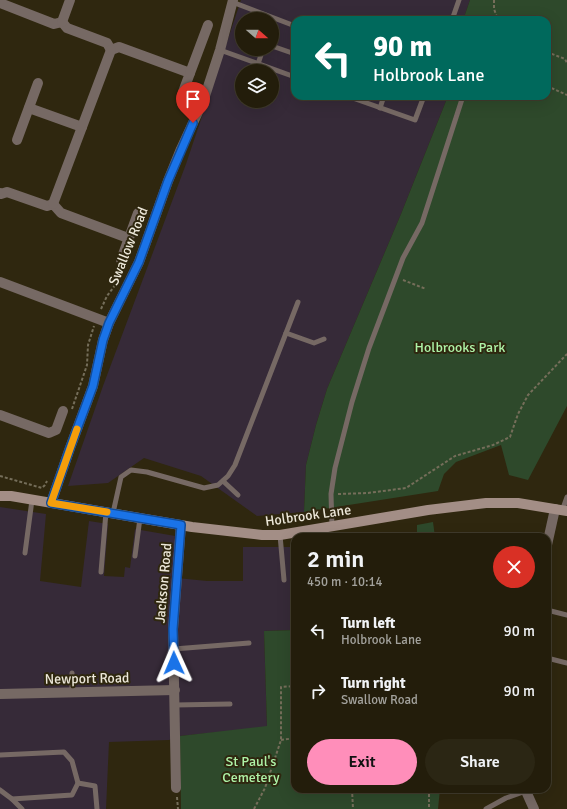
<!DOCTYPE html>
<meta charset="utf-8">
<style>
:root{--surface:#231d0b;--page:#2b2614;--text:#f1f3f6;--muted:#a3a29d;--line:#403b2c;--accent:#ff8eba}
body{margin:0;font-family:Signika,sans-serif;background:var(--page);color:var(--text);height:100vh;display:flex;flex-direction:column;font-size:15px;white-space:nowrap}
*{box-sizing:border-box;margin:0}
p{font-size:13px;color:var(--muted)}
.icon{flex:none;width:22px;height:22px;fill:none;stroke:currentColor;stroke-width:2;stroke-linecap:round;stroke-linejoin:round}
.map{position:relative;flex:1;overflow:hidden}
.drawer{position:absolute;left:291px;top:533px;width:260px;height:260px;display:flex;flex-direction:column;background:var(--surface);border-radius:12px;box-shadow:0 4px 16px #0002,0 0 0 1px var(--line)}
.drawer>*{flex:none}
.top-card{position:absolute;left:291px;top:16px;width:260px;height:84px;border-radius:12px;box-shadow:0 4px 16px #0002,0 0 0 1px var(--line);background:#00695c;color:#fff;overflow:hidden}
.needle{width:26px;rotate:110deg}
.tools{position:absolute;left:235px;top:12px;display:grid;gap:8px}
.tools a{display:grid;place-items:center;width:44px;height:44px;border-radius:50%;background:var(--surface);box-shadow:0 4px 16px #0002,0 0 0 1px var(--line);font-size:20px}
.pin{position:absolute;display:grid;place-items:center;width:34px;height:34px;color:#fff;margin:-41px -17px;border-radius:50% 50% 50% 0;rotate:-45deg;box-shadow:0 0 4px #0007}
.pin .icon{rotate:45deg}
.me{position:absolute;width:44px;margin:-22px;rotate:359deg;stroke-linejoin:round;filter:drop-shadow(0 0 3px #0008)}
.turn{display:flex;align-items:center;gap:14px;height:84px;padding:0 16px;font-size:18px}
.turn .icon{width:52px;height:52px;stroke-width:2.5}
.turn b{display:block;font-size:28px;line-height:34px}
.round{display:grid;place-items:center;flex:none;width:42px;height:42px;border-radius:21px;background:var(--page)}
.headline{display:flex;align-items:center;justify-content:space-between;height:68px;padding:0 16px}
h1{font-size:24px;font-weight:600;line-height:30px}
.button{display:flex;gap:8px;margin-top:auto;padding:8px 16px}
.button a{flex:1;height:46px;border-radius:24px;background:var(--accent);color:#111;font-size:16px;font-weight:600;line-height:46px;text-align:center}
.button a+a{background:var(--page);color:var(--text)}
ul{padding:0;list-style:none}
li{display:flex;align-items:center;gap:12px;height:60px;padding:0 16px}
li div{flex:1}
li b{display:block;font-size:15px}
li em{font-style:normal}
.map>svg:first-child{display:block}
</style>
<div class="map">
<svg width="567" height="809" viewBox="0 0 567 809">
<rect width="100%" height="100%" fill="#2f270f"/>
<g fill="#362a38" fill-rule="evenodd">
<path d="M241,0H470L463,20H295V96H448L401,214L327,389L316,425L306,465L304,512L257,516L201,476L144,458L108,483L68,486L103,386L186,164ZM242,19H272V49H242ZM242,71H272V101H242Z"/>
<path d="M0,507L46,514L40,581L81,587L89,521L108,524L104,576L124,577L125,567L130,568L135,529L181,537L177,578L207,581H243V547H295V630L264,631L267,727L180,736L169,740L109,742L106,809H0Z"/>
</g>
<g fill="#2e492b">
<path d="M470,0H567V406L528,480L509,475L501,445L456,462L444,474L438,491L304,512L306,465L316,425L327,389L401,214L448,96H547V20H463Z"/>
<path d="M433,522L435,537H417V525Z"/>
<path d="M295,630V789H440L438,809H181L180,736L267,726L264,631Z"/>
</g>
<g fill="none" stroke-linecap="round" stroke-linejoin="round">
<g stroke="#756e5a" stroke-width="2" stroke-dasharray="3 2" stroke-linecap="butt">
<path d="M494,0V9L498,20"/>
<path d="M547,52L565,59L567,63"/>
<path d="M547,86L567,95"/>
<path d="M403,280L426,289"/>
<path d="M101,309L107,296L116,284"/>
<path d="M72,409L87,365L88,345L94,326"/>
<path d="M0,476L42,488L45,485L47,481"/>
<path d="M338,494L368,493L406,488L455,456L493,445L510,437L518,414L528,395L567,354"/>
<path d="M401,536V537"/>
<path d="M281,740L295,738"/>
<path d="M352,789L353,809"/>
<path d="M429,789V809"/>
<path d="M177,797L178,809"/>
<path d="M254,809L265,788L281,740V687L295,686"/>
</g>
<g stroke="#766964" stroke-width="5">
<path d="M232,2L295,26"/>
<path d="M452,20L459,0"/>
<path d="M272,46L295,54"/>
<path d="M220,50L295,77"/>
<path d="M258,64L263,49"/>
<path d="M347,96L415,120L424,96"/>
<path d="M380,108L384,96"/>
<path d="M286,333L314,343L324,339"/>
<path d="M223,481L238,495"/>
<path d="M562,511L567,497"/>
<path d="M113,513L121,477L131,470L147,472L204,488L218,485L228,476L235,465L298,302"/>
<path d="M332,527L331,494L335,468L352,402L369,348L403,258L422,223L463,96"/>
<path d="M280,535L284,580"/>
<path d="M25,553L32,500"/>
<path d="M135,556L140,518"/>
<path d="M101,572L106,512"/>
<path d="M547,610L567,615"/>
<path d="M174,649L249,643"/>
<path d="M547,658L567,663"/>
<path d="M72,692V673"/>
<path d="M175,705L230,704"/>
<path d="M0,755L64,752L72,761L78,783L72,795L12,799L0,790"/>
<path d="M78,783L95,786L97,809"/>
<path d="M12,799L22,809"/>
<path d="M486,809L506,798L526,791"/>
</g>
<g stroke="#766964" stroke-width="10">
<path d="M0,3L54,24L62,22L67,28L107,43L111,50"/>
<path d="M62,22L70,0"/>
<path d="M111,50L119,47L190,73L183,92"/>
<path d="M190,73L208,25"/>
<path d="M29,108L82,127"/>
<path d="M17,140L38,83"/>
<path d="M0,193L1,194L7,192L47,206L53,204L61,213L128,238"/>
<path d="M53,204L111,50"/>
<path d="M121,260L138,213"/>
<path d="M0,282L109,323"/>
<path d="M0,415L49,433L56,430L63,411"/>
<path d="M51,503L70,448L93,386L103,340L109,323L139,262L168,181L181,149L204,99L220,50L233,0"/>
<path d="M547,545L555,509"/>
<path d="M0,694L175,690"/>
<path d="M176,788L173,629L181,525"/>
<path d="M525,789L534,809"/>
</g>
<path stroke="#a38e86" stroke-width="10" d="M0,496H11L192,527L262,535H280L428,510L486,503H518L567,511"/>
</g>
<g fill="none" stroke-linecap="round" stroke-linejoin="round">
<g stroke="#114b97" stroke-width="10">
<path id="route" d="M174,663L173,629L181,525L51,503L70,448L93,386L103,340L109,323L139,262L168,181L193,123"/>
</g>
<use href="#route" stroke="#1a73e8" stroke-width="7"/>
<path stroke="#f59e0b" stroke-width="7" d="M77,429L51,503L107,512"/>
</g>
<g text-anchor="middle" stroke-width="4" stroke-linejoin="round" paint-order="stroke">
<g font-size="14" fill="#ede8da" stroke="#2f270f">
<text transform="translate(128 246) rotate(-68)" y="5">Swallow Road</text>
<text transform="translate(308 515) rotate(-8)" y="5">Holbrook Lane</text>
<text transform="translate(163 583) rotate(-85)" y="5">Jackson Road</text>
<text transform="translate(87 678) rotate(-1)" y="5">Newport Road</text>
</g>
<g font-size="14" fill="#aef3a7" stroke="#2f270f">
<text x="460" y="352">Holbrooks Park</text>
<text x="251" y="766">St Paul's<tspan x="251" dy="16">Cemetery</tspan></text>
</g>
</g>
</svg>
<div class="tools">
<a><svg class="needle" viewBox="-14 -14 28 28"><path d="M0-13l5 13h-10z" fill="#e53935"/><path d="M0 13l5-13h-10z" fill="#a3a29d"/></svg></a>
<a><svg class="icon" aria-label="layers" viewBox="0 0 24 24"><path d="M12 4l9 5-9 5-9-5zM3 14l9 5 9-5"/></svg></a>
</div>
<div class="pin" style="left:193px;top:123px;background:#d93025"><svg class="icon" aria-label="arrive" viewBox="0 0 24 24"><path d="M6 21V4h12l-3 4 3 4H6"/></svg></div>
<svg class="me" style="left:174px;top:663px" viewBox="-20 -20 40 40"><path d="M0-17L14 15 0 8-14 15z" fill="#1a73e8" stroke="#fff" stroke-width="4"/></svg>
<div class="top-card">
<div class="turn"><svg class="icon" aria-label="left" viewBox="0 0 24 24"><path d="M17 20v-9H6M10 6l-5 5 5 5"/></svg><div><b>90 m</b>Holbrook Lane</div></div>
</div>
<section class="drawer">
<div class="headline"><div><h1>2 min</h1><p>450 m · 10:14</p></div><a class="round" style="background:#d93025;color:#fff"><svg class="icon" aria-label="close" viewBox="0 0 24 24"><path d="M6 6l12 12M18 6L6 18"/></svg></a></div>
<ul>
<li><svg class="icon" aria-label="left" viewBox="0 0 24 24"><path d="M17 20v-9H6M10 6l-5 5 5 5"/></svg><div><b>Turn left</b><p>Holbrook Lane</p></div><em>90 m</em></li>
<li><svg class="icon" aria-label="right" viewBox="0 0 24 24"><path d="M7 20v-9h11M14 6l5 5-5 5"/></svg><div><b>Turn right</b><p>Swallow Road</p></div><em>90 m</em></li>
</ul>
<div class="button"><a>Exit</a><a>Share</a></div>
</section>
</div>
